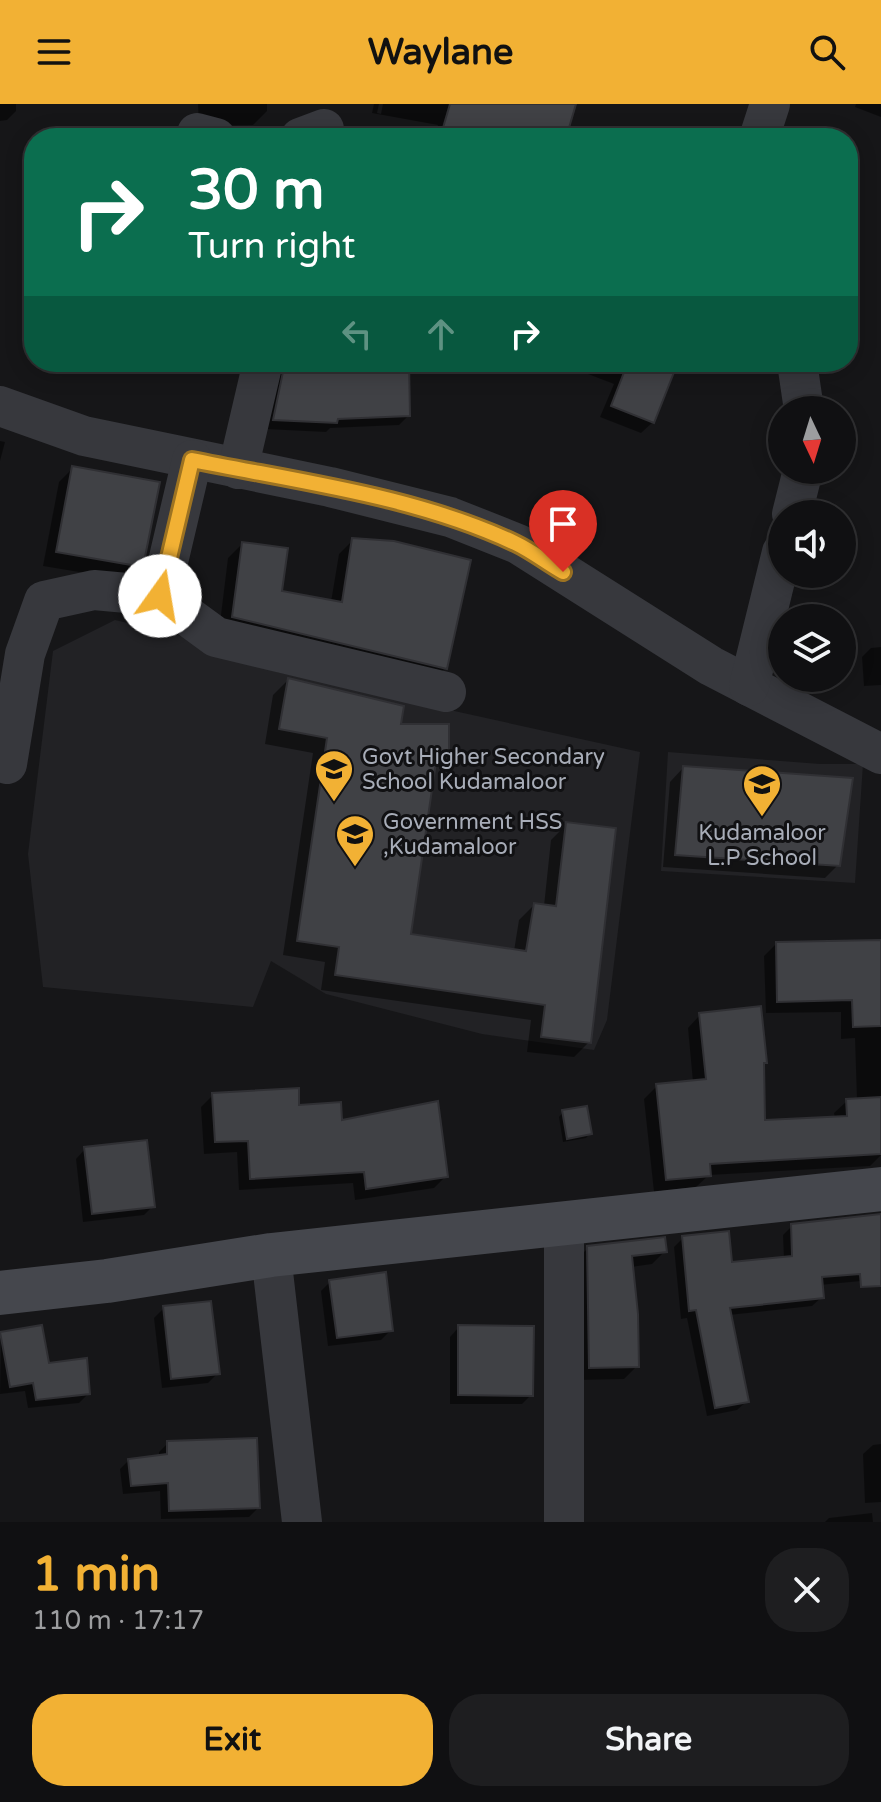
<!DOCTYPE html>
<meta charset="utf-8">
<style>
:root{--surface:#101012;--page:#1e1e20;--text:#f1f3f6;--muted:#9c9d9f;--line:#303032;--accent:#f2b134}
body{margin:0;font-family:"Varela Round",sans-serif;background:var(--page);color:var(--text);height:100vh;display:flex;flex-direction:column;font-size:30px;white-space:nowrap}
*{box-sizing:border-box;margin:0}
p{font-size:26px;color:var(--muted)}
.icon{flex:none;width:44px;height:44px;fill:none;stroke:currentColor;stroke-width:2;stroke-linecap:round;stroke-linejoin:round}
.map{position:relative;height:1418px;overflow:hidden}
.drawer{display:flex;flex-direction:column;background:var(--surface);flex:1}
.drawer>*{flex:none}
.top-card{position:absolute;left:24px;top:24px;width:834px;height:244px;border-radius:32px;box-shadow:0 4px 20px #0003,0 0 0 2px var(--line);background:#0b6e4f;color:#fff;overflow:hidden}
.needle{width:52px;rotate:176deg}
.tools{position:absolute;left:768px;top:292px;display:grid;gap:16px}
.tools a{display:grid;place-items:center;width:88px;height:88px;border-radius:50%;background:var(--surface);box-shadow:0 4px 20px #0003,0 0 0 2px var(--line);font-size:40px}
.pin{position:absolute;display:grid;place-items:center;width:68px;height:68px;color:#fff;margin:-82px -34px;border-radius:50% 50% 50% 0;rotate:-45deg;box-shadow:0 0 8px #0007}
.pin .icon{rotate:45deg}
.me{position:absolute;width:88px;margin:-44px;rotate:13deg;stroke-linejoin:round;filter:drop-shadow(0 0 6px #0008)}
.turn{display:flex;align-items:center;gap:28px;height:168px;padding:0 32px;font-size:36px}
.turn .icon{width:104px;height:104px;stroke-width:2.5}
.turn b{display:block;font-size:56px;line-height:68px}
.lanes{display:flex;align-items:center;height:76px;padding:0 32px;background:#0003;justify-content:center;gap:40px;direction:ltr}
.lanes .off{opacity:.35}
.round{display:grid;place-items:center;flex:none;width:84px;height:84px;border-radius:32px;background:var(--page)}
.headline{display:flex;align-items:center;justify-content:space-between;height:136px;padding:0 32px}
h1{font-size:48px;font-weight:700;line-height:60px;color:var(--accent)}
.cta{display:flex;gap:16px;margin-top:auto;padding:16px 32px}
.cta a{flex:1;height:92px;border-radius:32px;background:var(--accent);color:#111;font-size:32px;font-weight:700;line-height:92px;text-align:center}
.cta a+a{background:var(--page);color:var(--text)}
header{display:flex;justify-content:space-between;align-items:center;height:104px;padding:0 32px;background:var(--accent);color:#111;font-size:36px;font-weight:700}
.map>svg:first-child{display:block}
</style>
<header><svg class="icon" aria-label="menu" viewBox="0 0 24 24"><path d="M4 6h16M4 12h16M4 18h16"/></svg>Waylane<svg class="icon" aria-label="search" viewBox="0 0 24 24"><circle cx="10" cy="10" r="6"/><path d="M15 15l6 6"/></svg></header>
<div class="map">
<svg width="881" height="1418" viewBox="0 0 881 1418">
<rect width="100%" height="100%" fill="#161618"/>
<g fill="#222225">
<path d="M115,516L202,537L277,568L640,648L607,916L594,946L482,930L326,890L271,857L253,903L43,883L28,750L53,547Z"/>
<path d="M668,648L820,660H863L855,779L661,767Z"/>
</g>
<g fill="#0007">
<path d="M0,0H16V7L7,16L0,17Z"/>
<path d="M198,0H267V7L253,21L199,22Z"/>
<path d="M374,0H379L377,9L381,10L383,0H499L490,34H434L438,21L372,9Z"/>
<path d="M533,0H574L567,23H579V34H525Z"/>
<path d="M856,0H881V13L855,3Z"/>
<path d="M285,258H407L408,312L399,321L330,324L326,328L265,325L277,266Z"/>
<path d="M593,258H676L653,318L641,329L600,313L614,280L588,270Z"/>
<path d="M0,337L5,338L0,357Z"/>
<path d="M73,364L141,462L127,476L43,462L59,378Z"/>
<path d="M353,436L445,564L432,578L219,527L228,454L242,440L280,488L331,498L339,450Z"/>
<path d="M881,543V581L864,582L862,553L871,544Z"/>
<path d="M288,576L398,622L447,650L433,665L408,832L514,847L519,816L534,801L544,802L551,736L566,721L589,938L574,953L527,948L531,916L321,886L325,858L283,851L313,649L265,640L273,591Z"/>
<path d="M683,664L838,761L825,774L663,763L670,678Z"/>
<path d="M881,837V1051L870,1062L709,1071L696,1083L654,1088L644,995L657,982L693,978L688,924L700,911L765,958L762,961L763,1018L835,1014L834,1009L847,997L857,996L855,934L841,935V908L766,909L764,852L776,840Z"/>
<path d="M213,991L297,1004L446,1072L434,1084L355,1096L353,1079L239,1086L237,1048L204,1050L201,1003Z"/>
<path d="M563,1008L590,1029L586,1034L563,1038L559,1013Z"/>
<path d="M85,1045L153,1102L144,1111L83,1118L76,1055Z"/>
<path d="M881,1112V1175L820,1181L822,1193L812,1202L729,1211L747,1297L737,1306L707,1312L687,1214L681,1215L674,1143L683,1134L730,1160L784,1155L783,1131L792,1122Z"/>
<path d="M588,1144L665,1147L652,1160L631,1163L637,1262L624,1275L577,1276L575,1157Z"/>
<path d="M330,1178L391,1226L381,1236L328,1242L321,1187Z"/>
<path d="M164,1204L218,1269L208,1279L162,1284L154,1214Z"/>
<path d="M459,1223L531,1291L522,1300H450V1233Z"/>
<path d="M1,1230L47,1261L88,1290L79,1299L28,1304L25,1287L0,1290Z"/>
<path d="M168,1339L258,1404L249,1413L161,1415L160,1387L123,1390L120,1365L129,1356L159,1353V1348Z"/>
<path d="M881,1340V1398L865,1399L863,1350L873,1341Z"/>
<path d="M872,1409L873,1418H825L829,1414Z"/>
</g>
<g fill="#404145" stroke="#303034" stroke-width="2">
<path d="M450,0H576L566,34H440Z"/>
<path d="M285,258H409L410,312L338,315L337,319L273,316Z"/>
<path d="M628,258H678L654,319L611,302Z"/>
<path d="M72,362L160,378L143,463L56,448Z"/>
<path d="M352,434L394,437L471,456L447,565L232,513L242,438L288,444L282,487L342,498Z"/>
<path d="M288,574L404,602L401,620H449V651H437L411,830L526,847L534,799L556,802L566,718L616,724L591,939L541,933L545,901L335,871L339,843L297,837L327,634L279,625Z"/>
<path d="M683,662L853,674L840,762L675,751Z"/>
<path d="M881,836V922L853,923L852,896L777,898L776,838Z"/>
<path d="M761,902L767,959H764L765,1016L847,1012L846,995L881,993V1050L710,1060L711,1072L666,1076L656,980L706,975L699,909Z"/>
<path d="M299,984V1001L341,998L342,1016L438,997L448,1073L366,1085L364,1068L250,1075L248,1037L215,1038L212,989Z"/>
<path d="M587,1002L592,1030L567,1035L562,1006Z"/>
<path d="M147,1036L155,1103L92,1110L84,1043Z"/>
<path d="M881,1110V1182L861,1183L860,1170L822,1173L824,1194L730,1204L749,1298L715,1304L696,1206L689,1207L682,1132L729,1127L732,1158L792,1152L791,1120Z"/>
<path d="M665,1133L667,1148L632,1152L638,1210L639,1263L589,1264L587,1142Z"/>
<path d="M386,1168L393,1227L337,1234L329,1176Z"/>
<path d="M211,1197L220,1270L171,1275L163,1202Z"/>
<path d="M42,1221L49,1259L87,1254L90,1290L36,1296L33,1279L10,1283L0,1228Z"/>
<path d="M458,1221L534,1222L533,1292L458,1291Z"/>
<path d="M257,1334L260,1404L169,1407L168,1379L131,1382L128,1355L167,1350V1337Z"/>
</g>
<g fill="none" stroke-linecap="round" stroke-linejoin="round">
<g stroke="#37383d" stroke-width="40">
<path d="M197,29L216,34"/>
<path d="M300,34L324,25L321,34"/>
<path d="M759,34L770,0"/>
<path d="M797,258L804,306"/>
<path d="M0,302L84,332L330,383L450,413L518,440L711,562L881,650"/>
<path d="M192,356L160,492L216,533L446,588"/>
<path d="M238,365L263,258"/>
<path d="M792,410L803,366"/>
<path d="M749,582L782,448"/>
<path d="M7,660L25,550L44,497L94,486L160,492"/>
<path d="M564,1119V1418"/>
<path d="M271,1151L302,1418"/>
</g>
<path stroke="#45474d" stroke-width="44" d="M0,1189L107,1177L271,1151L881,1085"/>
</g>
<g fill="none" stroke-linecap="round" stroke-linejoin="round">
<g stroke="#9d7322" stroke-width="20">
<path id="route" d="M160,492L192,356C300,378 415,392 515,439C532,447 547,459 563,468"/>
</g>
<use href="#route" stroke="#f2b134" stroke-width="14"/>
</g>
<defs>
<g id="school-pin" transform="scale(2)"><path d="M0 17L-7.5 6A9.5 9.5 0 1 1 7.5 6Z" fill="#f2b134" stroke="#111113"/><path d="M0-5L7-2L0 1L-7-2ZM-4 1L0 2.5L4 1V4Q0 6-4 4Z" fill="#111"/></g>
</defs>
<g fill-rule="evenodd">
<use href="#school-pin" x="334" y="665"/>
<use href="#school-pin" x="762" y="680"/>
<use href="#school-pin" x="355" y="730"/>
</g>
<g text-anchor="middle" stroke-width="6" stroke-linejoin="round" paint-order="stroke">
<g font-size="22" fill="#a8adb8" stroke="#111113" text-anchor="start">
<text x="362" y="660">Govt Higher Secondary<tspan x="362" dy="25">School Kudamaloor</tspan></text>
<text x="383" y="725">Government HSS<tspan x="383" dy="25">,Kudamaloor</tspan></text>
<text x="762" y="736" text-anchor="middle">Kudamaloor<tspan x="762" dy="25">L.P School</tspan></text>
</g>
</g>
</svg>
<div class="tools">
<a><svg class="needle" viewBox="-14 -14 28 28"><path d="M0-13l5 13h-10z" fill="#e53935"/><path d="M0 13l5-13h-10z" fill="#9c9d9f"/></svg></a>
<a><svg class="icon" aria-label="sound" viewBox="0 0 24 24"><path d="M4 9h4l5-4v14l-5-4H4zM17 9q2 3 0 6"/></svg></a>
<a><svg class="icon" aria-label="layers" viewBox="0 0 24 24"><path d="M12 4l9 5-9 5-9-5zM3 14l9 5 9-5"/></svg></a>
</div>
<div class="pin" style="left:563px;top:468px;background:#d93025"><svg class="icon" aria-label="arrive" viewBox="0 0 24 24"><path d="M6 21V4h12l-3 4 3 4H6"/></svg></div>
<svg class="me" style="left:160px;top:492px" viewBox="-20 -20 40 40"><circle r="19" fill="#fff"/><path d="M0-13L10 11 0 6-10 11z" fill="#f2b134"/></svg>
<div class="top-card">
<div class="turn"><svg class="icon" aria-label="right" viewBox="0 0 24 24"><path d="M7 20v-9h11M14 6l5 5-5 5"/></svg><div><b>30 m</b>Turn right</div></div>
<div class="lanes"><svg class="icon off" aria-label="left" viewBox="0 0 24 24"><path d="M17 20v-9H6M10 6l-5 5 5 5"/></svg><svg class="icon off" aria-label="ahead" viewBox="0 0 24 24"><path d="M12 20V5M6 11l6-6 6 6"/></svg><svg class="icon" aria-label="right" viewBox="0 0 24 24"><path d="M7 20v-9h11M14 6l5 5-5 5"/></svg></div>
</div>
</div>
<section class="drawer">
<div class="headline"><div><h1>1 min</h1><p>110 m · 17:17</p></div><a class="round"><svg class="icon" aria-label="close" viewBox="0 0 24 24"><path d="M6 6l12 12M18 6L6 18"/></svg></a></div>
<div class="cta"><a>Exit</a><a>Share</a></div>
</section>
